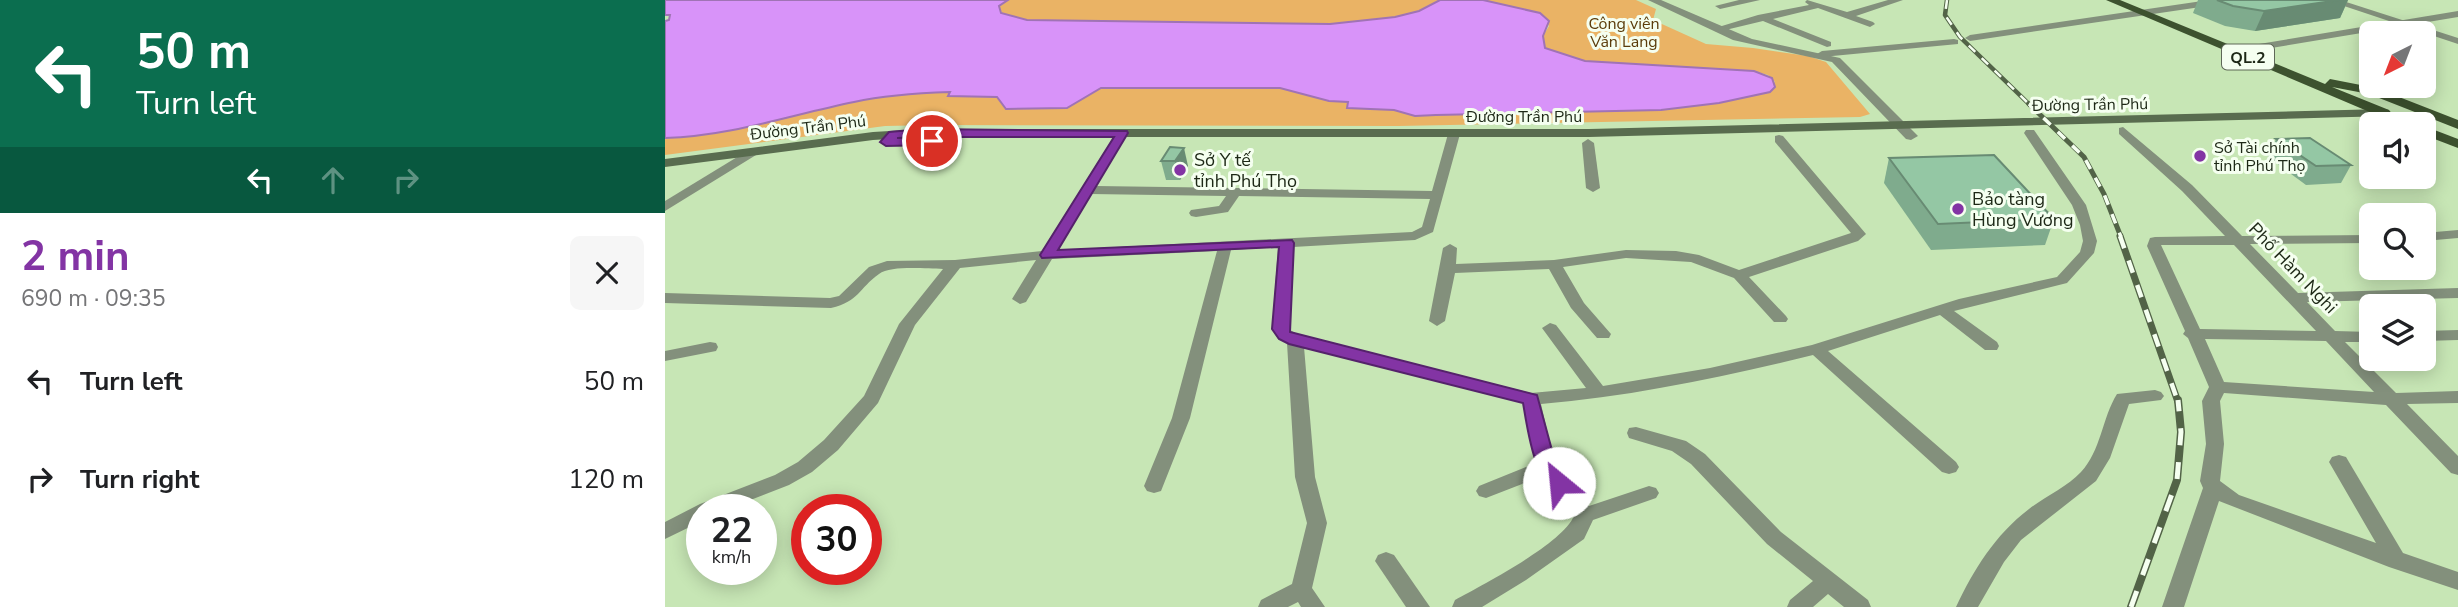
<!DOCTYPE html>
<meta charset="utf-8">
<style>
:root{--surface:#fff;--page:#f6f6f6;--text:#202124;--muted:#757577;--accent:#8334a4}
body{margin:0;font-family:"Nunito Sans",sans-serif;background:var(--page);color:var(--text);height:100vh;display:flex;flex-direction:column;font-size:26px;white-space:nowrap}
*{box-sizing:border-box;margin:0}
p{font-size:23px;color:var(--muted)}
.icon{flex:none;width:38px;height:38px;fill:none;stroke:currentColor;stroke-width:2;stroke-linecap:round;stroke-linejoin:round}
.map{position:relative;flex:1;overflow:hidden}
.sheet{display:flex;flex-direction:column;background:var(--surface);width:665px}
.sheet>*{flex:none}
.banner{background:#0b6e4f;color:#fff;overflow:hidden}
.needle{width:46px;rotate:222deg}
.fabs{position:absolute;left:1694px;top:21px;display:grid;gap:14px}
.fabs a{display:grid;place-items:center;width:77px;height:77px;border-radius:10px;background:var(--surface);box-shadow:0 4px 18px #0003;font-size:35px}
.speed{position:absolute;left:21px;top:494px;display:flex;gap:14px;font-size:35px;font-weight:700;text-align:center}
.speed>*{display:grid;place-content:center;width:91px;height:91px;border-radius:50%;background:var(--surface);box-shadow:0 4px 18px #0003;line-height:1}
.speed small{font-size:18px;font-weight:400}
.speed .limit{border:10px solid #d22;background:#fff;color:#111}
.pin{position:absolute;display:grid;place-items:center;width:60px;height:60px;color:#fff;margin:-30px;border:4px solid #fff;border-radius:50%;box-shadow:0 2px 7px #0007}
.me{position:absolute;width:77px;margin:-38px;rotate:332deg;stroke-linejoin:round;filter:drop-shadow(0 0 5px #0008)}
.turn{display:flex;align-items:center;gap:24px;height:147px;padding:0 21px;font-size:32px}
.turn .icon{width:91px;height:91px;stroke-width:2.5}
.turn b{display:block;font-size:49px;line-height:60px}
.lanes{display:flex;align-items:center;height:66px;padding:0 21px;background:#0003;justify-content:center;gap:35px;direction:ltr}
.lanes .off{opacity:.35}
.round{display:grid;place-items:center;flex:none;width:74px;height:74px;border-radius:10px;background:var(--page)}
.head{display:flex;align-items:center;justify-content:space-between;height:119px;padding:0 21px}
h1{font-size:42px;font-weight:700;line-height:52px;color:var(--accent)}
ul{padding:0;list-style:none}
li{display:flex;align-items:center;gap:21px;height:98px;padding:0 21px}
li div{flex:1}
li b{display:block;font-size:26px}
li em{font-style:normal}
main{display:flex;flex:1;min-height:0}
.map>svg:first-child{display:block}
</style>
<main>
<section class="sheet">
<div class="banner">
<div class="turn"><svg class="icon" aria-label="left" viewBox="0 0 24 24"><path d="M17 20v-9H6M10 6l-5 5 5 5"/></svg><div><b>50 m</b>Turn left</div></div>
<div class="lanes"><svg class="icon" aria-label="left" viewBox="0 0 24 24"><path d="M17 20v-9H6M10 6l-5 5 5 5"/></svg><svg class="icon off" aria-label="ahead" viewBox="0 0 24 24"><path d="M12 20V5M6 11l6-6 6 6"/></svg><svg class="icon off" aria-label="right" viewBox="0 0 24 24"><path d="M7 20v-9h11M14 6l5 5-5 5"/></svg></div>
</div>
<div class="head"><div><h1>2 min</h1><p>690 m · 09:35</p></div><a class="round"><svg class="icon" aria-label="close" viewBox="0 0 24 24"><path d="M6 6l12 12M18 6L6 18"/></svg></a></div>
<ul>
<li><svg class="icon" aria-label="left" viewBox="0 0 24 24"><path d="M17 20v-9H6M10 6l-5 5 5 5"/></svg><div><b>Turn left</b></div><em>50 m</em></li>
<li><svg class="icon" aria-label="right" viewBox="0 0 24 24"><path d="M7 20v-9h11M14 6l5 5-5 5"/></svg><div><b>Turn right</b></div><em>120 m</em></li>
</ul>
</section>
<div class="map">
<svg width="1793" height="607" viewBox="0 0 1793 607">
<rect width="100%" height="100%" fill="#c7e6b5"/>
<g fill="#eab365">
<path d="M343,0H775C707,40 614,22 538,22C480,21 420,24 362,20L337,13L334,6Z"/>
<path d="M818,0H971L991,9L988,20L1041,44L1088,48L1143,56L1161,62L1205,114L1195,117L733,126L269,125L220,126L0,155V138C68,136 125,115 190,101C221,95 254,93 286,92L284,96L332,97L401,108L435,88H615L664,101L683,102L682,107L729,110L750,116L1024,107L1054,103L1110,82L1103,75L1089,71L920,61L880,48L878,36L884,26L875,13Z"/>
</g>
<path fill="#d893f9" stroke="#a073b5" stroke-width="2" d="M0,0H343L334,6L336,13L362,20L665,24L730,17L754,11L775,0H818L875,13L884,21L878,36L880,48L920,61L1089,71L1107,78L1110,87L1105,92L1054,103L996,110L771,115L750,116L729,110L682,108L683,102L664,101L615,88H436L402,108L341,109L332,97L283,96L285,92C253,93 221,95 189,102C125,115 66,136 0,138V21L4,20L5,15H0Z"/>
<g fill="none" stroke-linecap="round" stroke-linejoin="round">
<g fill="#83907c" fill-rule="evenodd">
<path d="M1074,0H1095L1055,9L1050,6Z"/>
<path d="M1142,0L1182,12L1223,0H1238L1191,16L1208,22L1210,24L1205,27L1153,8L1108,19L1166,42V46L1162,47L1098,21L1052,32L1047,29L1093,15L1144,5L1140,2Z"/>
<path d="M1544,0H1568L1563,3L1305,41L1300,38L1305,35Z"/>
<path d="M1661,0H1675L1793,38V44Z"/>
<path d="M1289,39L1293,40V44L1157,57L1152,54L1157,51Z"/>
<path d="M1458,127L1527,185L1577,236L1706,235V243L1585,244L1633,293L1793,288V298L1642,302L1670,331L1706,332V342H1680L1731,393L1793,391V403L1742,404L1793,456V475L1786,473L1721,405L1559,393L1555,401L1559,444L1555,481L1574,495L1711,543L1664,462L1667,457L1674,455L1681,457L1738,553L1793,572V590L1724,567L1554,501L1519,607H1497L1538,488L1535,481L1541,444L1537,401L1544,387L1523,338L1518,334L1520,331L1482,246L1485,238L1490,237L1560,236L1517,191L1454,134V128ZM1496,245H1569L1651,331L1535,329ZM1540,339L1661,341L1709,392L1559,382Z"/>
<path d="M457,129L463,133L431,186L767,191L783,134L789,130L793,131L795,134L768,232L750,240L628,247L623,329L636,336L866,393L921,388L877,328L885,323L891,325L938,386L1045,368L1147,345L1294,299L1392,277L1415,252L1418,241L1415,225L1407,205L1359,133L1361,130H1369L1421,205L1432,241L1429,253L1402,283L1289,311L1332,342L1334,346L1332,350H1320L1275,315L1163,351L1291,462L1294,467L1291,472L1284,474L1277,472L1148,355C1058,377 968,396 876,404L890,465L924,506L984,486L991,488L994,493L991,498L928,520L919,539L861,580L817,607H787L790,600C819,584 897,544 909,516L878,476L821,498L814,496L811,491L814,486L871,463L858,403L639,347L650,477L662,523L647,588L660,607H636L633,602L623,607H593L596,600L627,584L642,523L630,477L622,343L613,339L607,329L613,247L566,250L525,418L496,491L489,493L482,491L479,486L507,418L552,251L387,259L361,302L355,304L347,299L371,260L295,268L250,325L213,403L173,450L147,472L124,485L62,509H37V521L0,539V522L35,504L110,475L133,462L159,440L199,396L234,324L278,269C262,269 226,265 214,274C193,289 195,301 166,308L0,303V293L165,298L174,296L204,267L222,261L290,260L377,251L451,133ZM426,194L561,196L554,206L526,210L524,213L526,216L531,217L563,212L574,196L765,199L757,227L747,232L392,250Z"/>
<path d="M1114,135L1118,136L1201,234L1193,241L1084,277L1121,316L1123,319L1121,322H1109L1069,278L1026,262L961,258L898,267L919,303L946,334L944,338H932L906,308L884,269L790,273L780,321L772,326L764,321L778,248L785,244L792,248L791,264L889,260L961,250L1011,251L1034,255L1074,270L1186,233L1110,142V136Z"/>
<path d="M923,139L929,143L935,188L928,192L921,188L917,143Z"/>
<path d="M87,148L91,149V155L0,211V201Z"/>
<path d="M1793,230V238L1759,241V233Z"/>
<path d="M1793,330V340L1759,341V331Z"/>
<path d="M45,342L51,343L53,347L51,351L0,361V351Z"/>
<path d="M1490,390L1496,392L1499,396L1496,400L1464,404L1445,458L1431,481L1356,540L1339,562L1313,607H1291C1309,569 1330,535 1364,509C1381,496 1402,487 1416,472C1436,451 1437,418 1452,394Z"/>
<path d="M971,427L1021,441L1040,454L1116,532L1203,600L1206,607H1179L1163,594L1148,607H1122L1125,600L1148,581L1102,544L1026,464L1007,451L964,438L962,433L964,428Z"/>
<path d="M721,552L729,555L765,607H741L710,561L713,555Z"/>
</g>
<g fill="#83907c" fill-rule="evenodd">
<path d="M983,0H996L1087,39L1175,58L1253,136L1246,140L1241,139L1167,62L1068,40Z"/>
<path d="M1793,11V17L1582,52L1576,49L1582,46Z"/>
</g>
<path fill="#596c4f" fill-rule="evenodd" d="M1719,109L1724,110V116L924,137H258L208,140L0,167V159L208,132L258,129H924Z"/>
<g fill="#3d522f" fill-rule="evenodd">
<path d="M1441,0H1455L1660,84L1665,79L1711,88L1793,120V129L1704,94L1667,87L1724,110L1729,116L1745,124L1719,122L1714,116Z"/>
<path d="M1759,126L1793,139V148L1759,135Z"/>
</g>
<g stroke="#526347" stroke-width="4.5">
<path id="rail-far3" d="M1282,0L1280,15L1295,37L1366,106"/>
</g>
<g stroke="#526347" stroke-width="5">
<path id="rail-far2" d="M1364,104L1419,157L1439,194L1456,237"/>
</g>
<g stroke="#526347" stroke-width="7">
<path id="rail-far1" d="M1455,236L1513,402"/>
</g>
<g stroke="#526347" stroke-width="8">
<path id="rail" d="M1466,607L1512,480L1516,432L1513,400"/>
</g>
<use href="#rail-far3" stroke="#f5fff0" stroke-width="2.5" stroke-dasharray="9" stroke-linecap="butt"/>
<use href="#rail-far2" stroke="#f5fff0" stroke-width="3.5" stroke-dasharray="10" stroke-linecap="butt"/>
<use href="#rail-far1" stroke="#f5fff0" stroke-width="4.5" stroke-dasharray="13" stroke-linecap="butt"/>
<use href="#rail" stroke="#f5fff0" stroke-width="5" stroke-dasharray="17" stroke-linecap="butt"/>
</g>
<g fill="#7fab8d">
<path d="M1533,0H1683L1675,18L1590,31L1560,26L1528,13Z"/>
<path d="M1611,139L1686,165L1676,183L1641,185L1603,157Z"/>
<path d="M505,147L523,166L515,180H501L496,161Z"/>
<path d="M1224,158L1389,219L1380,245L1266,250L1219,183Z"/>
</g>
<g fill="#688b73">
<path d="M1674,0H1683L1675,18L1590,31L1599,11Z"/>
<path d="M519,148L523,166L515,180L510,161Z"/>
</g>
<g fill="#94c7a4" stroke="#688b73" stroke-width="2">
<path d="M1552,0H1674L1599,11L1568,6Z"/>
<path d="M1645,138L1686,165L1651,166L1611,139Z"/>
<path d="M505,147L519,148L510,161H496Z"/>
<path d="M1329,155L1389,219L1273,224L1224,158Z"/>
</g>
<path fill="#8334a4" stroke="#55226b" stroke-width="2" d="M258,129L462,131L463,133L393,250L627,240L629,243L625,332L872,395L891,465L904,483L901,488C870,498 862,424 858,403L624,344L614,339L607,329L614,247L377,258L375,255L449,137H258L232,138L267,137L273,141L267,145L221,146L215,142L224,132Z"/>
<g fill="#8334a4" stroke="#f5fff0" stroke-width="2.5">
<circle cx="1535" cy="156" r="7"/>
<circle cx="515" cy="170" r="7"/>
<circle cx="1293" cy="209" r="7"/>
</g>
<g text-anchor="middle" stroke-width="6" stroke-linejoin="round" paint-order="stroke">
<g font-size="16" fill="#5b3c0b" stroke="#f5fff0">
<text x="959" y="29">Công viên<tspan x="959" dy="18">Văn Lang</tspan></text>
</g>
<rect fill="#f5fff0" stroke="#5e6857" stroke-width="2" x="1557" y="44.5" width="52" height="25" rx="5"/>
<g font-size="16" font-weight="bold" fill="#1d2816">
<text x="1583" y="63">QL.2</text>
</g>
<g font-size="16" fill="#1d2816" stroke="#f5fff0">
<text transform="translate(1425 104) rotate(-1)" y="6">Đường Trần Phú</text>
<text x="859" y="122">Đường Trần Phú</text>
<text transform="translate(143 127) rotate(-7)" y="6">Đường Trần Phú</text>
</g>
<g font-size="16" fill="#1d2816" stroke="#f5fff0" text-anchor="start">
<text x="1549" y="153">Sở Tài chính<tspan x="1549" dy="18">tỉnh Phú Thọ</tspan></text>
</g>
<g font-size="18" fill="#1d2816" stroke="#f5fff0" text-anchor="start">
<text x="529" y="166">Sở Y tế<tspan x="529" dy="21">tỉnh Phú Thọ</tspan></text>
<text x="1307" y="205">Bảo tàng<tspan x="1307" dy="21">Hùng Vương</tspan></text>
</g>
<g font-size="18" fill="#1d2816" stroke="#f5fff0">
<text transform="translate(1628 268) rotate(46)" y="6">Phố Hàm Nghi</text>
</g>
</g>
</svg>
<div class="fabs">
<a><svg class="needle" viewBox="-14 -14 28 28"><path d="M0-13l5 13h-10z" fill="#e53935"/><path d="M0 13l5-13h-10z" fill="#757577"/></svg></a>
<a><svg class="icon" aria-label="sound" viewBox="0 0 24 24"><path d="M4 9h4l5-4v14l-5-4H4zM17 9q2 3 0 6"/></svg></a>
<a><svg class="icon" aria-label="search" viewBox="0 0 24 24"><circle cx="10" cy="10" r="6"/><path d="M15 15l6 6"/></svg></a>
<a><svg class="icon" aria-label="layers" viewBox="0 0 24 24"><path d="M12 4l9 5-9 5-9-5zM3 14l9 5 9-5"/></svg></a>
</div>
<div class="speed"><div>22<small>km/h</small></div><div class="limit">30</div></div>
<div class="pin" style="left:267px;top:141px;background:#d93025"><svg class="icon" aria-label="arrive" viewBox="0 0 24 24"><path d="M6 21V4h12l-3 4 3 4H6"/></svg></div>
<svg class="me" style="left:894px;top:483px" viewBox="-20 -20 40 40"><circle r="19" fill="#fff"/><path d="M0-13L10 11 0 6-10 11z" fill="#8334a4"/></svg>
</div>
</main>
